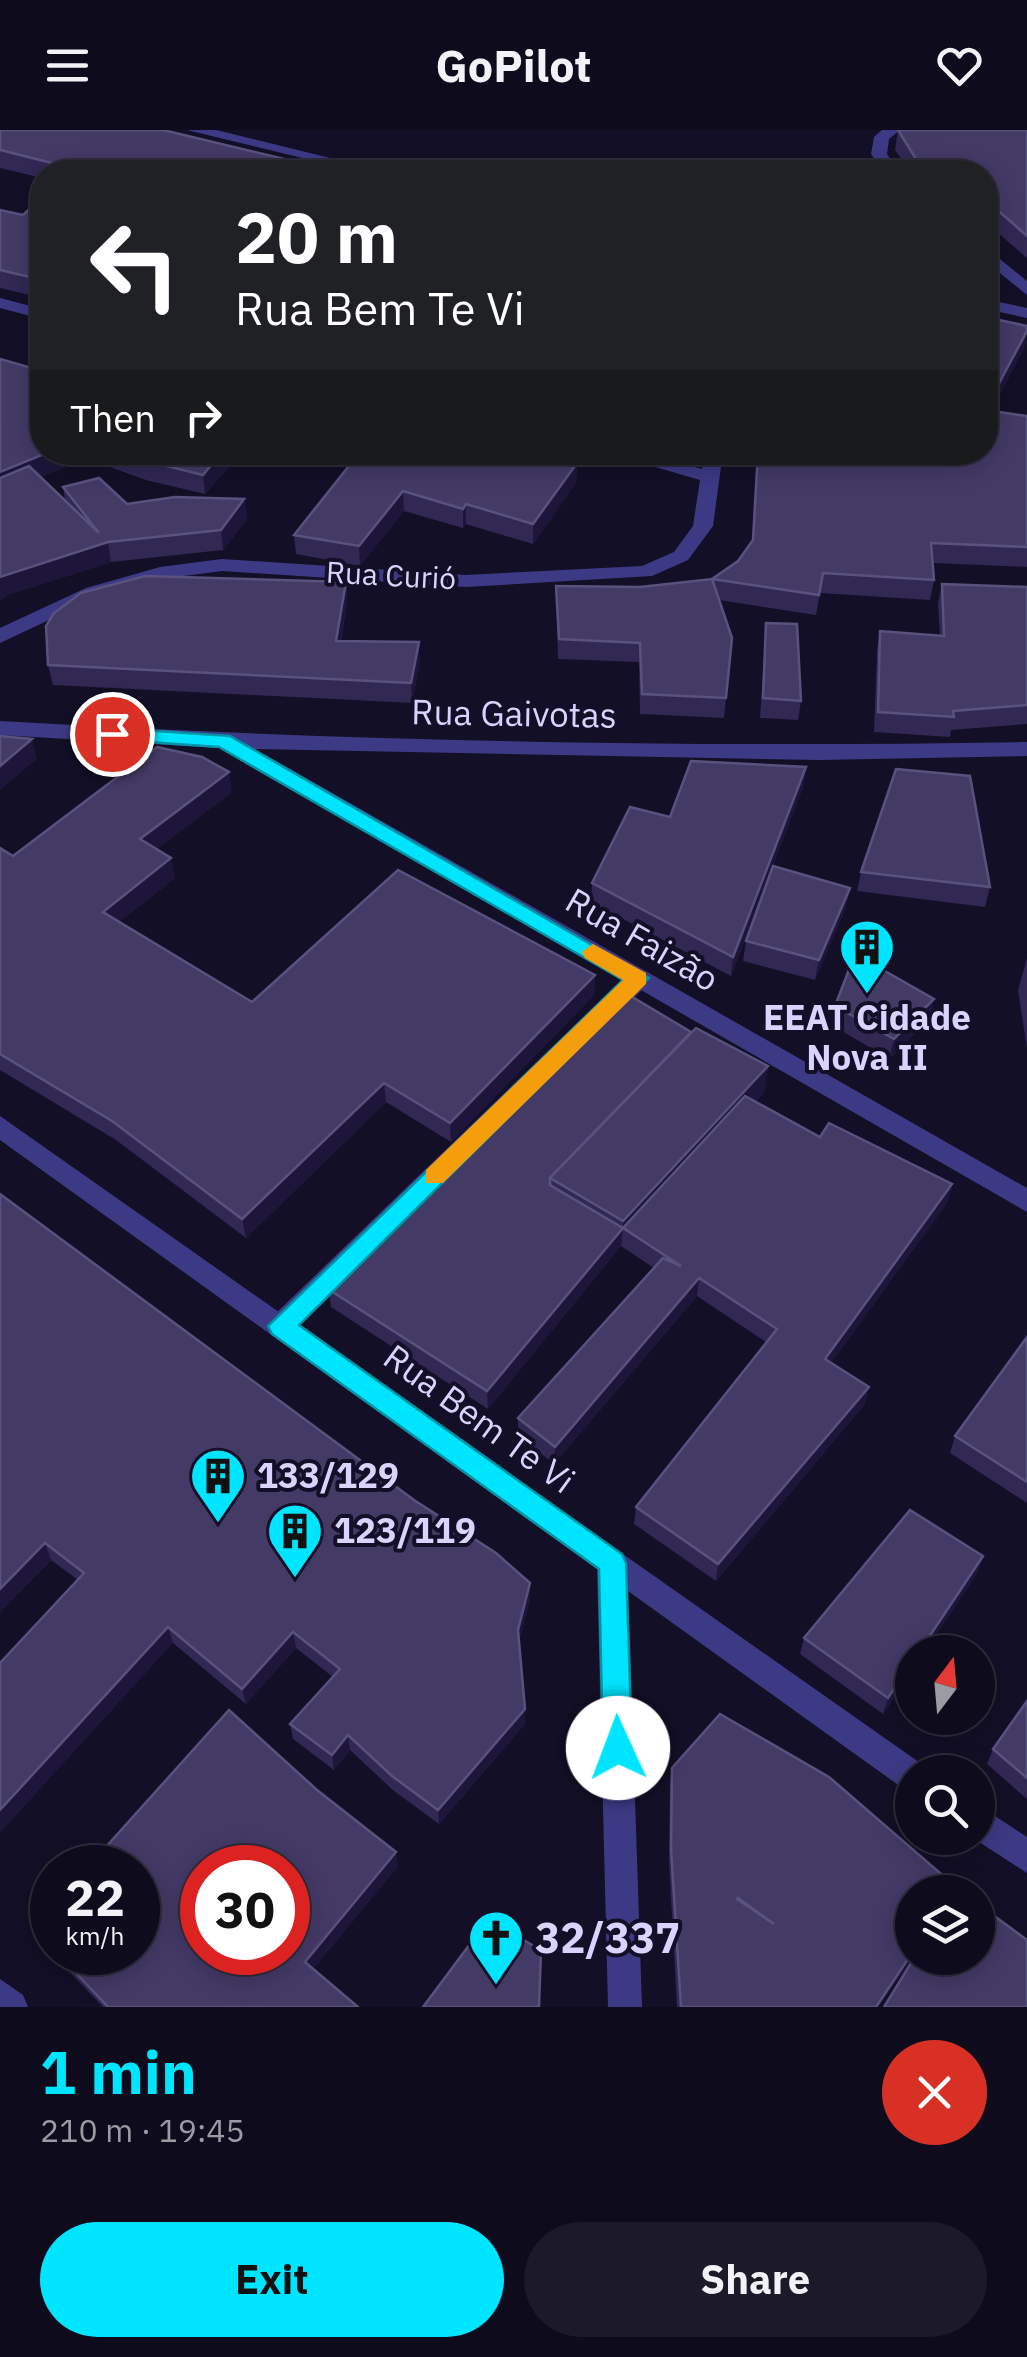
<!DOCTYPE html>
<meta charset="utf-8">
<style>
:root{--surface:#0e0b1c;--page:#1c1929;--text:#f1f3f6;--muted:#9b9ba3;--line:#2e2b3b;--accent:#00e5ff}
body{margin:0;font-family:"IBM Plex Sans",sans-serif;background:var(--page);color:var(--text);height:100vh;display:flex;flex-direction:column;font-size:38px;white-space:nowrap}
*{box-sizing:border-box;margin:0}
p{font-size:32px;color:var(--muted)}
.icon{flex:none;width:55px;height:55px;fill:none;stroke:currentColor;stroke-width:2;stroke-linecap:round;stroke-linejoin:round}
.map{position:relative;height:1877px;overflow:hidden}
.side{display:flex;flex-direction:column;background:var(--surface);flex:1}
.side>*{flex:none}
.top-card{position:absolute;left:30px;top:30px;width:968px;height:305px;border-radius:40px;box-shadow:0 5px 25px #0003,0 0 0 2px var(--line);background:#202124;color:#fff;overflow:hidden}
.needle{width:65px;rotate:16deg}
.controls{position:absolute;left:895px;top:1505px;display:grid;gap:20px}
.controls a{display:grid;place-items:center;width:100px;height:100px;border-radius:50%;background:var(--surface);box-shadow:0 5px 25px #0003,0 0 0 2px var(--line);font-size:50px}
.speed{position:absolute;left:30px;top:1715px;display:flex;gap:20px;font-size:50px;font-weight:700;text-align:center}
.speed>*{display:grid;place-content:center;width:130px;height:130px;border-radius:50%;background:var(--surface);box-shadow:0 5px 25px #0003,0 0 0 2px var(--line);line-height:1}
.speed small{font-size:25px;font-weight:400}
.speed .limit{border:15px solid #d22;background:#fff;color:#111}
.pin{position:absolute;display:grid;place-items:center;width:85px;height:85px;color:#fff;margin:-42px;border:5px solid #fff;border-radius:50%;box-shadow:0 2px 10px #0007}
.me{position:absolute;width:110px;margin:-55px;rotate:358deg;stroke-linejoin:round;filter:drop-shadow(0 0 8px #0008)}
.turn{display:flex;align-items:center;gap:35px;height:210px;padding:0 40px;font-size:45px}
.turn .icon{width:130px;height:130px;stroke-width:2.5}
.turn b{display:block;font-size:70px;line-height:85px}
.then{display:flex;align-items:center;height:95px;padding:0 40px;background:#0003;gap:20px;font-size:38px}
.round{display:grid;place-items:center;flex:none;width:105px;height:105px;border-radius:52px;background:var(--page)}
.summary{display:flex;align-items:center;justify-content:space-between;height:170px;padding:0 40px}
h1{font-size:60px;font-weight:700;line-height:75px;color:var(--accent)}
.button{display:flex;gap:20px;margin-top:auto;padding:20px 40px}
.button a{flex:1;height:115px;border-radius:60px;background:var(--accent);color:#111;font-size:40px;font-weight:700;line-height:115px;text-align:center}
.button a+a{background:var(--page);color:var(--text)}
header{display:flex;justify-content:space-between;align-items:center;height:130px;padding:0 40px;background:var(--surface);font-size:45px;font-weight:700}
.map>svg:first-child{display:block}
</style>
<header><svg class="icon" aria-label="menu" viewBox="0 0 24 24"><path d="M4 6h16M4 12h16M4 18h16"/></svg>GoPilot<svg class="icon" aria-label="heart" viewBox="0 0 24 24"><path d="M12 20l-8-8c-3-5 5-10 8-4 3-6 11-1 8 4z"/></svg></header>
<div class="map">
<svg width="1027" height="1877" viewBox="0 0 1027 1877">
<rect width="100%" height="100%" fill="#130f26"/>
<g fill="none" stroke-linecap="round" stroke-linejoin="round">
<path fill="#3d3a85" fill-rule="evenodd" d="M639,839L648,842L651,848L648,854L291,1204L281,1208L271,1204L267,1196L271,1188L630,842Z"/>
<g fill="#3d3a85" fill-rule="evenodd">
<path d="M187,0H216L387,42H360Z"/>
<path d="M882,0H900L889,9L887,24L899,42H883L871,24L874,7Z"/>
<path d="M985,117L1027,151V165L985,131Z"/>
<path d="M0,168L42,179V189L0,178Z"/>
<path d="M985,169L1027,178V188L985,179Z"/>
<path d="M604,322H637L702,339L705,322H723L713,396L688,430L652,446L466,457L222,441L161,449L100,466L0,513V498L86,458L160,437L222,429L466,445L642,436L674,422L693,396L700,350Z"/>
<path d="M0,591C342,611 685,618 1027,612V626L819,630L255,619L1027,1058V1082L220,618L0,605Z"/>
<path d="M0,986L923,1635L927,1642H912V1662L901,1657L628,1461L642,1877H608L597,1439L0,1010Z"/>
<path d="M978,1675L1027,1707V1743L973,1708H978Z"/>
<path d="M0,1849L23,1865L28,1877H0Z"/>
</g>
</g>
<g fill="#312854">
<path d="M0,0L339,42H42V48L0,38Z"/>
<path d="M898,0H1027V128L997,102L985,94V42H910L895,20Z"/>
<path d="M42,76V168L0,158V80L23,85Z"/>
<path d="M985,187L1025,216L991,281L1027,286V437L933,433L934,450L930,470L820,463L816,485L719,470L732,508L724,588L640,584L639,532L558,529L556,456L640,457L712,449L738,431L752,411L757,322H985Z"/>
<path d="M0,229L42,322L66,337L40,347L65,371L63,357L127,374L244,369L247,389L223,420L111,432L10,464L0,470Z"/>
<path d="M68,322H242L205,364L146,350Z"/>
<path d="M360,322L577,333L576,353L533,414L466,394L463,398L404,381L360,436L296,424L294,405Z"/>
<path d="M346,452L347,472L341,511L420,532L412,573L53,555L48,535Z"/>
<path d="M942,454L1027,457V594L951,600L950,607L874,602L877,520L880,501L940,506L938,473Z"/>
<path d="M766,493L801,571L798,590L760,588Z"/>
<path d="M806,637L803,657L731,846L591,772L592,753L670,687Z"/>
<path d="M232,662L156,719L175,748L119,792L252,872L595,845L594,865L451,1012L386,972L246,1108L116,1010L0,940V718L13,726Z"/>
<path d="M861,742L990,757L985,777L857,761Z"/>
<path d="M846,777L815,850L743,831L746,811Z"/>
<path d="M1027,828V918L1018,860Z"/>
<path d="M835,876L930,888L889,929L832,895Z"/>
<path d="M691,902L768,936L764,962L755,972L820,1007L952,1054L947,1073L831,1233L865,1274L716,1451L634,1394L636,1377L766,1212L697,1166L554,1334L518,1305V1288L654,1138L621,1116L488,1279L331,1177L328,1159Z"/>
<path d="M0,1064L414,1370L530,1453V1469L519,1512L525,1579V1594L439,1694L394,1661L350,1620L334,1640L293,1609L290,1594L333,1547L296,1518L246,1574L173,1513L78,1450L51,1430L0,1482Z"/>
<path d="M1027,1207V1373L950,1323L955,1306Z"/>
<path d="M983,1426L977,1443L883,1584L800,1524L804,1508Z"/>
<path d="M1027,1571V1669L987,1634L993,1619Z"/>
<path d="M672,1638L912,1762L913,1828L878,1877H677L669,1733L670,1653Z"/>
<path d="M317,1660L398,1736L313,1839L358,1877H103L40,1811L33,1798L52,1775V1822H138Z"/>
</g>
<g fill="#1d163a">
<path d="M1027,201L1025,216L985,292L989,272Z"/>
<path d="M49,322H63L66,337L0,364V342Z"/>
<path d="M222,322H242L205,364L203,345Z"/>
<path d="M577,333L576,353L533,414V394Z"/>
<path d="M403,361L404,381L360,436L359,416Z"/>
<path d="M244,369L247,389L223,420L221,400Z"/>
<path d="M466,374V394L463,398V379Z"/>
<path d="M108,412L111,432L10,464L0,470V447Z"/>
<path d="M346,452L347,472L337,531L336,511Z"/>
<path d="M419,512L420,532L412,573L411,553Z"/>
<path d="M32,609L37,629L0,660V636Z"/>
<path d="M806,637L803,657L731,846L733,827Z"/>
<path d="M229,642L232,662L144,729L140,709Z"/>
<path d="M171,728L175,748L107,802L103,782Z"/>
<path d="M850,758L846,777L815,850L819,830Z"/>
<path d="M595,845L594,865L451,1012L450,993Z"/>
<path d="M934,869L930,888L889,929L894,909Z"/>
<path d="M768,936L764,962L632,1104L623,1098V1091Z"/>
<path d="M384,953L386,972L246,1108L242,1089Z"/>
<path d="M952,1054L947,1073L821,1247L825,1229Z"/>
<path d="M623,1098L621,1116L488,1279L487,1261Z"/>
<path d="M699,1148L697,1166L554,1334L555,1317Z"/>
<path d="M869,1257L865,1274L716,1451L718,1434Z"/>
<path d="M45,1413L51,1430L0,1482V1459Z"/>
<path d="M983,1426L977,1443L924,1522H919Z"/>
<path d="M530,1453V1469L518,1516V1500Z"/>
<path d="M168,1497L173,1513L0,1703V1680Z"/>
<path d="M293,1502L296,1518L246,1574L242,1559Z"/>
<path d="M912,1532V1540L883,1584L888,1568Z"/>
<path d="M525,1579V1594L439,1694L438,1680Z"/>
<path d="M348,1605L350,1620L334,1640L332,1625Z"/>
<path d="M396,1722L398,1736L309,1845L305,1832Z"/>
<path d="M912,1823L913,1828L878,1877H876Z"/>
</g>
<g fill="#433a66" stroke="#5a527e" stroke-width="2.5" fill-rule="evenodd">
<path d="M0,0H163L339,42H73L76,39L0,20Z"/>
<path d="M898,0H1027V106L1001,83L985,73V42H938L916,29Z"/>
<path d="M35,74L42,76V150L0,140V80L23,85Z"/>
<path d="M985,187L1027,196V201L989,272H985Z"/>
<path d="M0,229L42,241V322H49L0,342Z"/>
<path d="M985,280L1027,286V417L931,413L934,450L823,443L819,465L712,449L738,431L753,410L758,322H985V311H993L985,310Z"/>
<path d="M120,322H222L203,345L143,330Z"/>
<path d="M360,322H538L577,333L533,394L466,374L463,379L403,361L359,416L294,405Z"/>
<path d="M29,336L99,403L63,357L99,348L127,374L175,367L244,369L221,400L108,412L0,447V348Z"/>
<path d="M145,446L346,452L336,511L419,512L411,553L48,535L46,496L54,483L81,463Z"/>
<path d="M712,449L732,508L726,568L642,564L640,513L559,509L556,456L640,457Z"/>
<path d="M942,454L1027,457V575L953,581L954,587L878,582L880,501L944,506Z"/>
<path d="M766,493L797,494L801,571L763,568Z"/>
<path d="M0,606L32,609L0,636Z"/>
<path d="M157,617L202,627L229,642L140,709L171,728L103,782L252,872L398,740L595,845L450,993L384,953L242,1089L112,991L0,924V718L13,726Z"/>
<path d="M691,631L806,637L733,827L592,753L630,677L670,687Z"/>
<path d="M896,639L970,646L990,757L861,742Z"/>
<path d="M773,736L850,758L819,830L746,811Z"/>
<path d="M855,824L934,869L894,909L835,876Z"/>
<path d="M624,862L691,902L550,1048V1055L623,1098L745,966L820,1007L829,993L952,1054L825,1229L869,1257L718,1434L636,1377L777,1199L699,1148L555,1317L518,1288L663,1128L681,1136L623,1098L487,1261L328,1159L480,1013Z"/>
<path d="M696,898L768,936L623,1091L550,1048Z"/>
<path d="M0,1064L414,1370L496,1423L530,1453L518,1500L525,1579L438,1680L392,1646L348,1605L332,1625L290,1594L340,1539L293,1502L242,1559L168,1497L0,1680V1533L84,1443L45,1413L0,1459Z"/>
<path d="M1027,1207V1352L955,1306Z"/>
<path d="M910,1380L983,1426L919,1522H912V1532L888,1568L804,1508Z"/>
<path d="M1027,1571V1648L993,1619Z"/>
<path d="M229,1580L317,1660L396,1722L305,1832L358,1877H108L56,1822H138V1738H87ZM202,1738H288V1822H202Z"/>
<path d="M720,1584L829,1647L962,1762H912V1823L876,1877H681L671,1719L672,1638ZM738,1768L774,1794L737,1769Z"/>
<path d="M978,1774L1027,1810V1877H884L914,1828H978Z"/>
<path d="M52,1775V1818L33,1798Z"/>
<path d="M488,1790L541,1820L539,1877H423Z"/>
</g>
<path fill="#00e5ff" stroke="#0095a6" stroke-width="2.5" d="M112,598L230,606L649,848L299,1195L622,1424L626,1433L632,1618L628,1628L618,1632L608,1628L603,1618L599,1439L272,1204L268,1196L623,850L219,617L105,609V600Z"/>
<path fill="#f59e0b" d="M593,814L646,843V854L443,1053H426V1040L623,850L585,828L582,822Z"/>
<defs>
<g id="building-pin" transform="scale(2.875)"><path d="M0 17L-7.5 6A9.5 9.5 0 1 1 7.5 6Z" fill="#00e5ff" stroke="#130f26"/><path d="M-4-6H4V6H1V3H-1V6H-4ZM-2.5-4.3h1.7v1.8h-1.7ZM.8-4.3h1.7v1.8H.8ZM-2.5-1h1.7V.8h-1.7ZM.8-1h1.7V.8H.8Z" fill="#111"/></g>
<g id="church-pin" transform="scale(2.875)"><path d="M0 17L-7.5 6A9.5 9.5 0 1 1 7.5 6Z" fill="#00e5ff" stroke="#130f26"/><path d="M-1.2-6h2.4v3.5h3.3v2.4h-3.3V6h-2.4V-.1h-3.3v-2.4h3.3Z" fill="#111"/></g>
</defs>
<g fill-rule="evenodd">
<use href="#building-pin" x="867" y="817"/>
<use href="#building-pin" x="218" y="1346"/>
<use href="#building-pin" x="295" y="1401"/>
<use href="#church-pin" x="496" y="1808"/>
</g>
<g text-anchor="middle" stroke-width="8" stroke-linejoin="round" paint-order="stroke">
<g font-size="30" fill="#d9d4ff" stroke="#130f26">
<text transform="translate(391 446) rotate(3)" y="10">Rua Curió</text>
</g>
<g font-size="35" fill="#d9d4ff" stroke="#130f26">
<text transform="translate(514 584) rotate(1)" y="12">Rua Gaivotas</text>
<text transform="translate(642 810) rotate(30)" y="12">Rua Faizão</text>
<text transform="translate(479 1289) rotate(36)" y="12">Rua Bem Te Vi</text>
</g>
<g font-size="35" font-weight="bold" fill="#d9d4ff" stroke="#130f26" text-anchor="start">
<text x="867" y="900" text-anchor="middle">EEAT Cidade<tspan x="867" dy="40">Nova II</tspan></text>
<text x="257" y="1358">133/129</text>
<text x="334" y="1413">123/119</text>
</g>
<g font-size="42" font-weight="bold" fill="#d9d4ff" stroke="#130f26" text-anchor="start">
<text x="535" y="1823">32/337</text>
</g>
</g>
</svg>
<div class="controls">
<a><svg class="needle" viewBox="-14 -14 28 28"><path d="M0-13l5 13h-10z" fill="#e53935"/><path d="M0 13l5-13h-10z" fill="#9b9ba3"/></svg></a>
<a><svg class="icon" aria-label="search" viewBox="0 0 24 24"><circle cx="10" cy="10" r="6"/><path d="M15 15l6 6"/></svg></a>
<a><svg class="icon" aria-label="layers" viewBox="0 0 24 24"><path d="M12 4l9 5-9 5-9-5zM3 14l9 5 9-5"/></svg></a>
</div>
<div class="speed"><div>22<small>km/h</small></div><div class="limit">30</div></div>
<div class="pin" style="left:112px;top:604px;background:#d93025"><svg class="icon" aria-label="arrive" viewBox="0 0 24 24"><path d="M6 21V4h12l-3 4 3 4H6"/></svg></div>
<svg class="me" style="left:618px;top:1618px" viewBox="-20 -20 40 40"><circle r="19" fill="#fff"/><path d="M0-13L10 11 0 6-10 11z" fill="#00e5ff"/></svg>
<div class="top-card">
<div class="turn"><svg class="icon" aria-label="left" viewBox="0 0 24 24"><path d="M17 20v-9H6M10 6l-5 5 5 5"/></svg><div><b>20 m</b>Rua Bem Te Vi</div></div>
<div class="then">Then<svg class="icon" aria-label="right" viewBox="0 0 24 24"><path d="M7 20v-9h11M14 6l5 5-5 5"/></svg></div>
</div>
</div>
<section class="side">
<div class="summary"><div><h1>1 min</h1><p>210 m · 19:45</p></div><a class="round" style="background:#d93025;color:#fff"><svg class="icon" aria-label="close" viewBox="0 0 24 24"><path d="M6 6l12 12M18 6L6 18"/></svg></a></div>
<div class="button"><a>Exit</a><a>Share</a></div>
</section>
